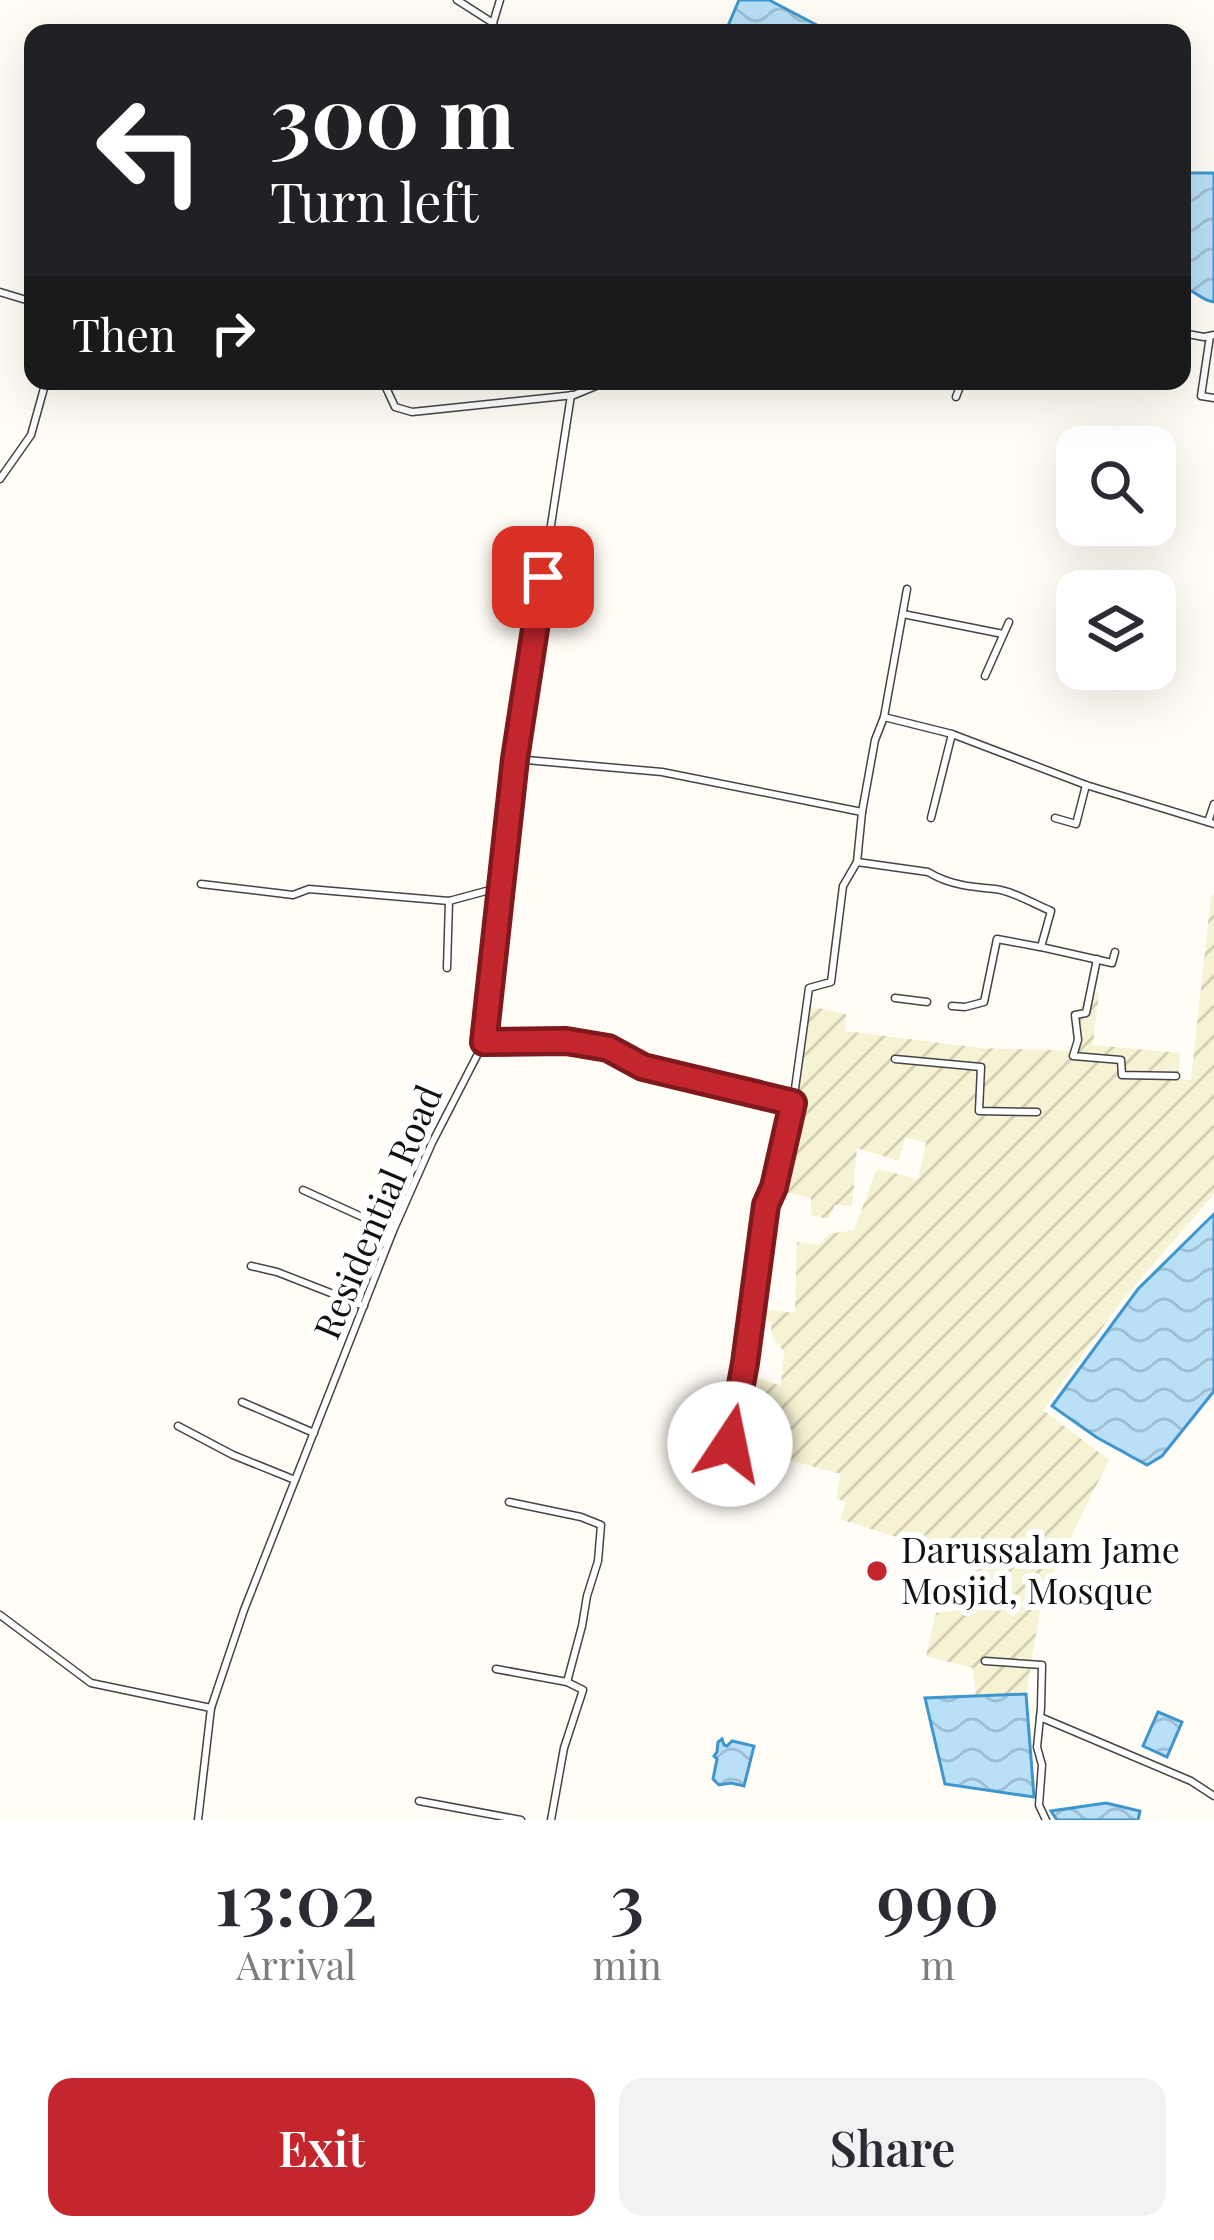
<!DOCTYPE html>
<style>
:root{--surface:#fff;--page:#f2f2f3;--text:#2b2b33;--muted:#7c7c81;--accent:#c4262e}
body{margin:0;font-family:"Playfair Display",serif;background:var(--page);color:var(--text);height:100vh;display:flex;flex-direction:column;font-size:45px;white-space:nowrap}
*{box-sizing:border-box;margin:0}
p{font-size:39px;color:var(--muted)}
.icon{flex:none;width:66px;height:66px;fill:none;stroke:currentColor;stroke-width:2;stroke-linecap:round;stroke-linejoin:round}
.map{position:relative;height:1820px;overflow:hidden}
.sheet{display:flex;flex-direction:column;background:var(--surface);flex:1}
.sheet>*{flex:none}
.banner{position:absolute;left:24px;top:24px;width:1167px;height:366px;border-radius:24px;box-shadow:0 12px 48px #0002;background:#202124;color:#fff;overflow:hidden}
.tools{position:absolute;left:1056px;top:426px;display:grid;gap:24px}
.tools a{display:grid;place-items:center;width:120px;height:120px;border-radius:24px;background:var(--surface);box-shadow:0 12px 48px #0002;font-size:60px}
.pin{position:absolute;display:grid;place-items:center;width:102px;height:102px;color:#fff;margin:-51px;border-radius:24px;box-shadow:0 6px 18px #0006}
.me{position:absolute;width:132px;margin:-66px;rotate:11deg;stroke-linejoin:round;filter:drop-shadow(0 0 9px #0008)}
.turn{display:flex;align-items:center;gap:42px;height:252px;padding:0 48px;font-size:54px}
.turn .icon{width:156px;height:156px;stroke-width:2.5}
.turn b{display:block;font-size:84px;line-height:102px}
.then{display:flex;align-items:center;height:114px;padding:0 48px;background:#0003;gap:24px;font-size:45px}
.eta{display:flex;justify-content:space-evenly;align-items:center;height:204px;text-align:center}
.eta b{font-size:72px;font-weight:600;line-height:84px}
.cta{display:flex;gap:24px;margin-top:auto;padding:24px 48px}
.cta a{flex:1;height:138px;border-radius:24px;background:var(--accent);color:#fff;font-size:48px;font-weight:600;line-height:138px;text-align:center}
.cta a+a{background:var(--page);color:var(--text)}
.map>svg:first-child{display:block}
</style>
<div class="map">
<svg width="1214" height="1820" viewBox="0 0 1214 1820">
<defs>
<pattern id="farmland-furrows" width="10" height="10" patternUnits="userSpaceOnUse" patternTransform="scale(3)"><rect width="10" height="10" fill="#f6f3d4"/><path d="M-1 1l2-2M0 10L10 0M9 11l2-2" fill="none" stroke="#d2cfb5"/></pattern>
<pattern id="water-waves" width="16" height="10" patternUnits="userSpaceOnUse" patternTransform="scale(3)"><rect width="16" height="10" fill="#b9e0f7"/><path d="M0 5q4-4 8 0t8 0" fill="none" stroke="#9ebfd3"/></pattern>
</defs>
<rect width="100%" height="100%" fill="#fffdf5"/>
<path fill="url(#farmland-furrows)" d="M1214,893V1194L1123,1299L1043,1410L1109,1460L1043,1592L1026,1694L976,1696L973,1668L926,1656L936,1613L967,1609L972,1561L840,1519L846,1502L836,1498L841,1474L742,1448L753,1376L781,1386L784,1351L772,1337L771,1323L757,1318L758,1309L795,1313L797,1242L818,1245L829,1234L854,1230L877,1169L918,1179L926,1143L905,1137L899,1161L857,1148L852,1206L835,1205L828,1219L811,1215V1198L776,1190L789,1146L808,1006L846,1014L845,1031L981,1048L1075,1051L1081,1001L1099,992L1093,1045L1180,1053L1178,1080H1191L1211,897Z"/>
<g fill="url(#water-waves)" stroke="#3f96cf" stroke-width="3">
<path d="M739,0H769L832,33H725Z"/>
<path d="M1182,173H1214V302C1201,301 1195,289 1182,288Z"/>
<path d="M1214,1214V1391L1162,1456L1147,1465L1096,1437L1052,1406L1138,1289Z"/>
<path d="M1026,1694L1034,1797L945,1784L925,1698Z"/>
<path d="M1158,1712L1182,1722L1167,1757L1143,1746Z"/>
<path d="M722,1739L724,1745L727,1746L732,1741L754,1746L744,1786L731,1783L719,1785L713,1779L717,1759L714,1756L717,1752L718,1742Z"/>
<path d="M1106,1803L1140,1811L1138,1820H1057L1051,1811Z"/>
</g>
<g fill="none" stroke-linecap="round" stroke-linejoin="round">
<g stroke="#444" stroke-width="9">
<g id="street">
<path d="M457,0L493,23"/>
<path d="M497,33L493,23L500,0"/>
<path d="M0,292L33,302"/>
<path d="M1182,333L1204,337L1214,335"/>
<path d="M1210,336L1201,396L1214,398"/>
<path d="M383,381L395,407L412,412L574,395L608,381"/>
<path d="M956,397L962,381"/>
<path d="M0,479L31,435L46,381"/>
<path d="M903,614L1003,634"/>
<path d="M985,676L1009,622"/>
<path d="M884,717L907,589"/>
<path d="M515,759L662,772L862,812L875,740L884,717L952,734L1086,785L1214,824"/>
<path d="M931,818L952,734"/>
<path d="M1055,818L1076,824L1086,785"/>
<path d="M1208,822L1214,804"/>
<path d="M857,862L928,872C949,885 972,887 995,889C1013,891 1034,904 1051,911L1041,947L1112,963L1115,952"/>
<path d="M201,884L293,895L309,889L449,901L501,887"/>
<path d="M1097,959L1086,1013L1075,1015L1078,1040L1073,1056L1121,1060L1122,1075L1176,1076"/>
<path d="M447,968L449,901"/>
<path d="M895,998L927,1002"/>
<path d="M952,1006L965,1007L984,1002L997,939L1040,947"/>
<path d="M484,1042L566,1041L608,1048L643,1067L793,1103"/>
<path d="M895,1059L981,1067L979,1111L1037,1112"/>
<path d="M303,1190L393,1231"/>
<path d="M251,1266L277,1272L364,1306"/>
<path d="M242,1402L314,1433"/>
<path d="M178,1426L233,1455L295,1480"/>
<path d="M730,1444L753,1308L766,1205L774,1187L793,1103L809,988L831,982L843,886L857,862L862,812"/>
<path d="M509,1502L581,1517L601,1525L598,1561L587,1596L582,1626L567,1682"/>
<path d="M0,1615L91,1683L211,1708"/>
<path d="M985,1661L1042,1665L1041,1708L1037,1747L1042,1765L1039,1805L1046,1820"/>
<path d="M496,1669L567,1682L583,1690L564,1748L551,1820"/>
<path d="M1040,1717L1191,1781L1214,1796"/>
<path d="M419,1801L521,1820"/>
<path d="M198,1820L211,1708L244,1610L393,1231L432,1143L484,1042L515,759L571,395"/>
</g>
</g>
<use href="#street" stroke="#fff" stroke-width="6"/>
</g>
<g fill="none" stroke-linecap="round" stroke-linejoin="round">
<g stroke="#7f191e" stroke-width="30">
<path id="route" d="M543,577L515,759L484,1042L566,1041L608,1048L643,1067L793,1103L774,1187L766,1205L745,1363L730,1444"/>
</g>
<use href="#route" stroke="#c4262e" stroke-width="21"/>
</g>
<circle fill="#c4262e" stroke="#fff" stroke-width="4.5" cx="877" cy="1571" r="12"/>
<g text-anchor="middle" stroke-width="12" stroke-linejoin="round" paint-order="stroke">
<g font-size="36" fill="#111" stroke="#fff">
<text transform="translate(378 1212) rotate(-67)" y="13">Residential Road</text>
</g>
<g font-size="36" fill="#111" stroke="#fff" text-anchor="start">
<text x="901" y="1563">Darussalam Jame<tspan x="901" dy="41">Mosjid, Mosque</tspan></text>
</g>
</g>
</svg>
<div class="tools">
<a><svg class="icon" aria-label="search" viewBox="0 0 24 24"><circle cx="10" cy="10" r="6"/><path d="M15 15l6 6"/></svg></a>
<a><svg class="icon" aria-label="layers" viewBox="0 0 24 24"><path d="M12 4l9 5-9 5-9-5zM3 14l9 5 9-5"/></svg></a>
</div>
<div class="pin" style="left:543px;top:577px;background:#d93025"><svg class="icon" aria-label="arrive" viewBox="0 0 24 24"><path d="M6 21V4h12l-3 4 3 4H6"/></svg></div>
<svg class="me" style="left:730px;top:1444px" viewBox="-20 -20 40 40"><circle r="19" fill="#fff"/><path d="M0-13L10 11 0 6-10 11z" fill="#c4262e"/></svg>
<div class="banner">
<div class="turn"><svg class="icon" aria-label="left" viewBox="0 0 24 24"><path d="M17 20v-9H6M10 6l-5 5 5 5"/></svg><div><b>300 m</b>Turn left</div></div>
<div class="then">Then<svg class="icon" aria-label="right" viewBox="0 0 24 24"><path d="M7 20v-9h11M14 6l5 5-5 5"/></svg></div>
</div>
</div>
<section class="sheet">
<div class="eta">
<div><b>13:02</b><p>Arrival</p></div>
<div><b>3</b><p>min</p></div>
<div><b>990</b><p>m</p></div>
</div>
<div class="cta"><a>Exit</a><a>Share</a></div>
</section>
